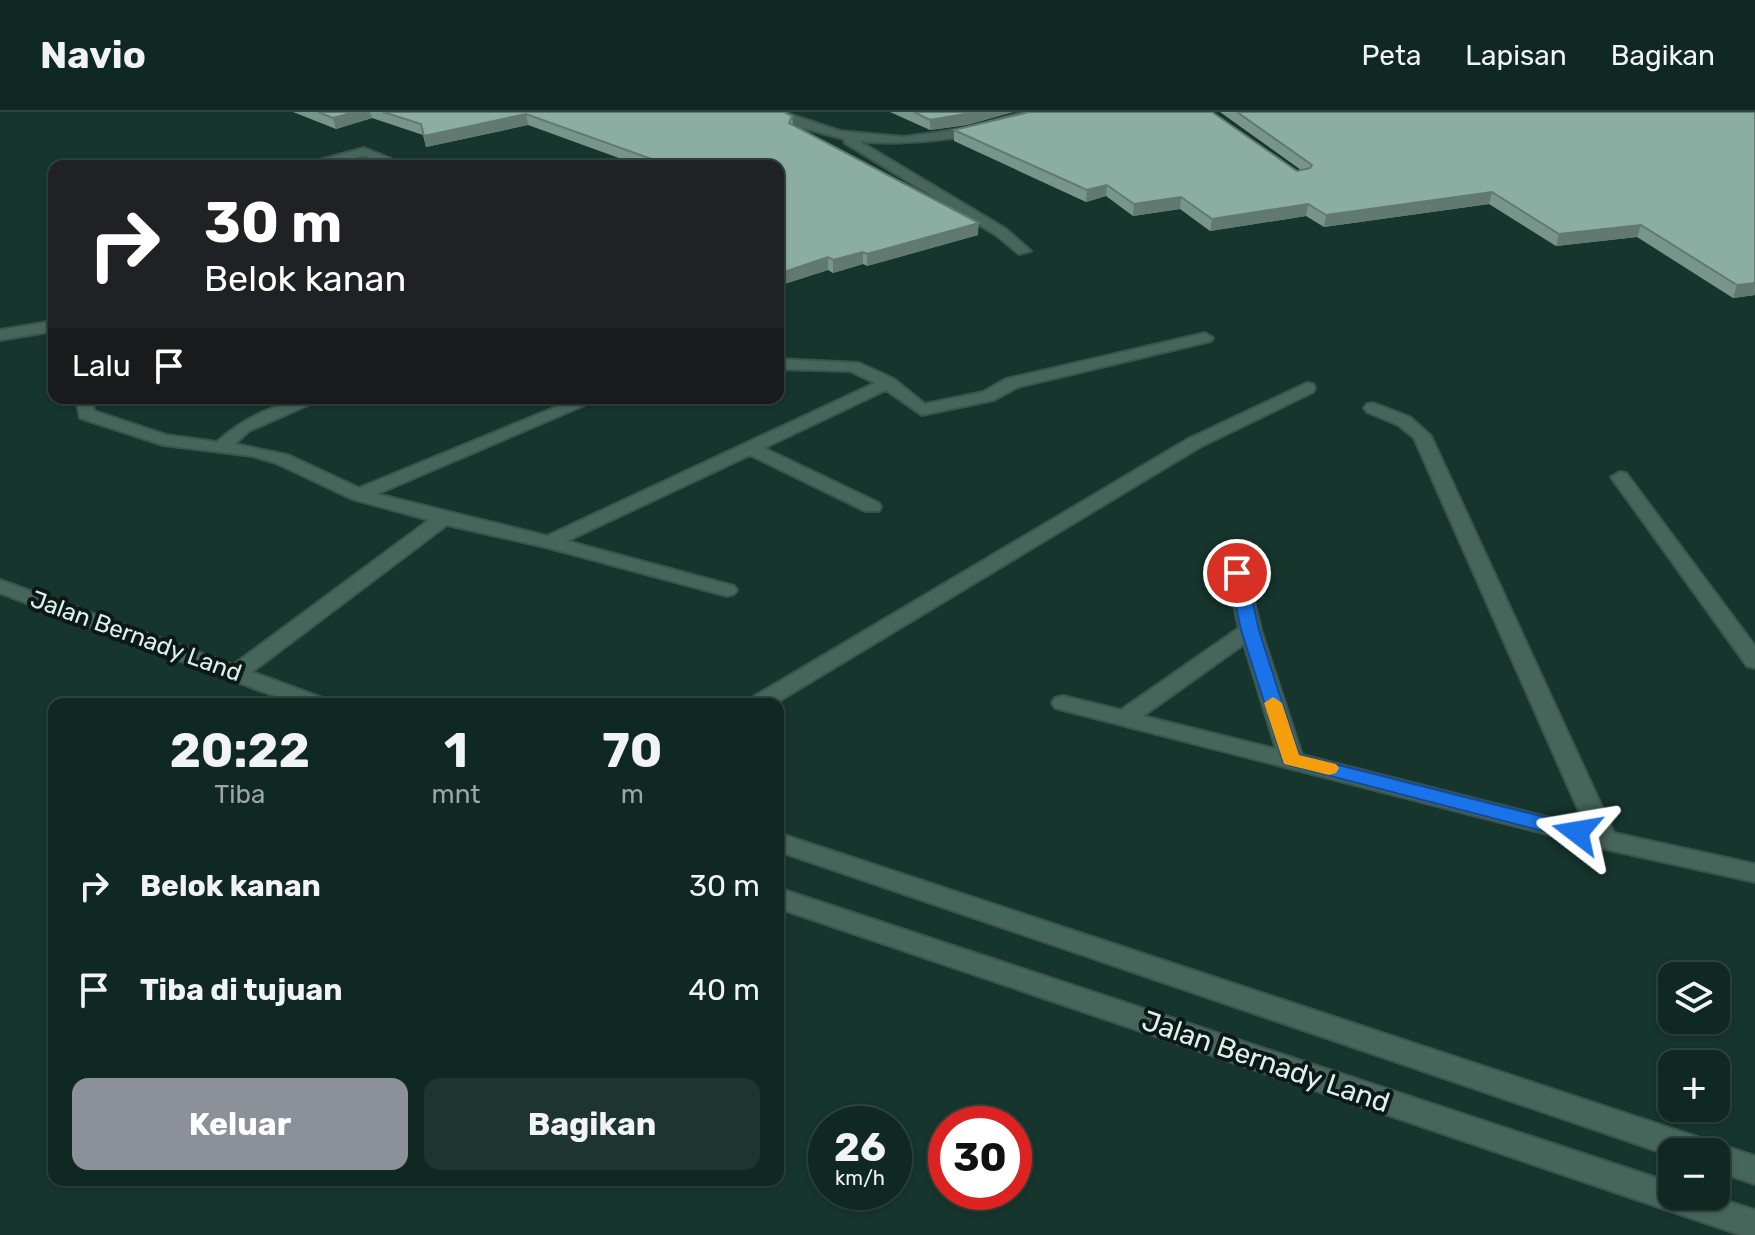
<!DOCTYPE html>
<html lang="id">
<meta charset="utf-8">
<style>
:root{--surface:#102822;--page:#1e342f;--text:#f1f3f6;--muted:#9ca6a5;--line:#304440;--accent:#8c9099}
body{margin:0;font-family:Rubik,sans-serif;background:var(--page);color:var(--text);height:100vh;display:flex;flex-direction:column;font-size:30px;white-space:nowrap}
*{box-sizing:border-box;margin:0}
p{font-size:26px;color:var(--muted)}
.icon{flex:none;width:44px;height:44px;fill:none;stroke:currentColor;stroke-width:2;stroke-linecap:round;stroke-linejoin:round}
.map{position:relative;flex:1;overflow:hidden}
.drawer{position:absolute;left:48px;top:586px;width:736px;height:488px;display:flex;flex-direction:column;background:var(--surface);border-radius:16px;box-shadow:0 2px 6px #0004,0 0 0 2px var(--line)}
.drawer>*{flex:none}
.banner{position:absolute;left:48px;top:48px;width:736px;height:244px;border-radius:16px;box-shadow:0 2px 6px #0004,0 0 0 2px var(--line);background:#202124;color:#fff;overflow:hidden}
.controls{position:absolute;left:1658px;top:850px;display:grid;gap:16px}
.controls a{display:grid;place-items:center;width:72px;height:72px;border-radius:16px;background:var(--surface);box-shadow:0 2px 6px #0004,0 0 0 2px var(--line);font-size:40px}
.speed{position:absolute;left:808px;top:994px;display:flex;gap:16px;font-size:40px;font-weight:700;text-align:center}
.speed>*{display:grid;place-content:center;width:104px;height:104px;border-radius:50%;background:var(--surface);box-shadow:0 2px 6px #0004,0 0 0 2px var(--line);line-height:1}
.speed small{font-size:20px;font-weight:400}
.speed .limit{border:12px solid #d22;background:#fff;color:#111}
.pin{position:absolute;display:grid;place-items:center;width:68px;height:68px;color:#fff;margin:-34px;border:4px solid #fff;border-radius:50%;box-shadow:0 2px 8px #0007}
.me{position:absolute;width:88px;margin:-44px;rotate:284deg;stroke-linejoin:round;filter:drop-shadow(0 0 6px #0008)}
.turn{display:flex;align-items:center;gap:28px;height:168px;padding:0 24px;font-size:36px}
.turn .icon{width:104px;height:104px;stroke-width:2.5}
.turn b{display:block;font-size:56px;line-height:68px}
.then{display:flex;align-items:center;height:76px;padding:0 24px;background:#0003;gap:16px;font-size:30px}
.eta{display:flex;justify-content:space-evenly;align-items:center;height:136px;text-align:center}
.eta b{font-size:48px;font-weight:700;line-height:56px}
.cta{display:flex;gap:16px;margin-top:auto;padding:16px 24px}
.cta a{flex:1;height:92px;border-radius:16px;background:var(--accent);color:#fff;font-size:32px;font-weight:700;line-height:92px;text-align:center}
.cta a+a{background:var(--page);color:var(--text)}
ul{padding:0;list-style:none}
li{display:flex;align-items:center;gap:24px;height:104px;padding:0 24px}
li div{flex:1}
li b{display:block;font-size:30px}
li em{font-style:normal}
header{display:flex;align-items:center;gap:48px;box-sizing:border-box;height:112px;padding:0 40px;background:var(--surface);border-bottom:2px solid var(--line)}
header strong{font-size:38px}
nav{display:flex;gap:44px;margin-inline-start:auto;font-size:28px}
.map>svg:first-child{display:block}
</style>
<header>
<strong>Navio</strong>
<nav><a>Peta</a><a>Lapisan</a><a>Bagikan</a></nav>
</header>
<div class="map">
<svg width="1755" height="1123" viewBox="0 0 1755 1123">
<rect width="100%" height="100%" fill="#16352d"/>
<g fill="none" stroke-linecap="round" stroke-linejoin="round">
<g stroke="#3a534c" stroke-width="4">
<g id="minor">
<path d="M767,0H783L840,19L904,25L968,16L1024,0H1042C1007,25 902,35 859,29L1006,117L1031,139L1019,142L996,123L845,31L844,27L803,16Z"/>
<path d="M364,36L409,54H391L363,44L320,54H298Z"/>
<path d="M54,209V219L0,228V218Z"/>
<path d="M1205,221L1213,226L1211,229L1018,275L994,288L922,303L886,278L764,336L879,391L881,395L879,399H865L750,343L567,429L734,474L737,478L734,482L727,484L545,435L447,413L252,560L325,587L328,592H296L0,481V468L233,553L429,408L352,387L276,351L252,344L163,333L80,306L76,286H92L94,299L166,323L217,330C245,304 286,286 324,286L249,319L235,332L288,343L359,376L578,286H601L377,382L547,424L875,271L850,259L778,257V247L859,251L894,267L925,292L983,280L1006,267Z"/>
<path d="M1307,271L1313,272L1315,276L1313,280L1200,335L774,592H747L750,587L1188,327Z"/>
<path d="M1373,291L1410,305L1431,324L1614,721L1755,752V770L1605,737L1055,596L1052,591L1055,586L1063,584L1121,598L1239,516L1227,461L1237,455L1247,461L1261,518L1302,643L1586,715L1414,326L1398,313L1367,300L1364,296L1367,292ZM1244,532L1276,637L1143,604Z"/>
<path d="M1620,360L1626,361L1755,534V556L1747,554L1611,365Z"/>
<path d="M778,721L1755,1044V1072L1716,1059V1040H1672V1044L778,739Z"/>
<path d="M778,776L1672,1071V1084H1711L1755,1098V1123H1741L778,796Z"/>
</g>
</g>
<use href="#minor" fill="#46665c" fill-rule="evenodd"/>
</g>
<g fill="#78958b">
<path d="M293,0H784L792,4L793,13L978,123L867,154L863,152L833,161L828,158L778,174V54H641L528,13L426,35L423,23L372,6L336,17Z"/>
<path d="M890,0H1013L967,13L930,18Z"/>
<path d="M1220,0H1755V183L1733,186L1637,125L1556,134L1489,92L1324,115L1306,104L1210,119L1180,97L1133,104L1106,84L1086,90L954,29V18L1297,59L1301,58Z"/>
</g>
<g fill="#617971">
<path d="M355,0H370L372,6L336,17L333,6Z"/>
<path d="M976,0H1013L967,13L930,18V8Z"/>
<path d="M526,2L528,13L426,35L424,24Z"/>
<path d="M1107,73L1106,84L1086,90L1087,78Z"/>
<path d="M1492,80L1489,92L1324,115L1326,103Z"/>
<path d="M1181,85L1180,97L1133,104L1134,92Z"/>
<path d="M1308,92L1306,104L1210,119L1212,107Z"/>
<path d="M979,111L978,123L867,154V142Z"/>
<path d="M1641,113L1637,125L1556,134L1559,122Z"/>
<path d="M863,140V152L833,161V148Z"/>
<path d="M828,145V158L778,174V162Z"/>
<path d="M1755,171V183L1733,186L1737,173Z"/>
</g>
<g fill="#8bada2" stroke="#617971" stroke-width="2">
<path d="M318,0H355L333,6Z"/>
<path d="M383,0H784L792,4L789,11L979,111L867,142L863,140L833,148L828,145L778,162V54H651L663,51L526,2L424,24L421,12Z"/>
<path d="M914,0H976L930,8Z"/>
<path d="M1029,0H1212L1297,59L1310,56L1312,53L1237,0H1755V171L1737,173L1641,113L1559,122L1492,80L1326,103L1308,92L1212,107L1181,85L1134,92L1107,73L1087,78L954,18Z"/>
</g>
<path fill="#1a73e8" stroke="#114b97" stroke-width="2" d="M1237,456L1246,461L1259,518L1299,643L1584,715L1587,720L1584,726L1577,728L1284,652L1241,518L1229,461Z"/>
<path fill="#f59e0b" d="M1273,585L1282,591L1299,643L1336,652L1339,656L1336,661L1329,663L1284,652L1264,591Z"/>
<g text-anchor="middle" stroke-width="8" stroke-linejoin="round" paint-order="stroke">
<g font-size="24" fill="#def0ea" stroke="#0c1916">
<text transform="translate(136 524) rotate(20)" y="8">Jalan Bernady Land</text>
</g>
<g font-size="28" fill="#def0ea" stroke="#0c1916">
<text transform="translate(1266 949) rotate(19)" y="10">Jalan Bernady Land</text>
</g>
</g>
</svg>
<div class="controls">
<a><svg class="icon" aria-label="layers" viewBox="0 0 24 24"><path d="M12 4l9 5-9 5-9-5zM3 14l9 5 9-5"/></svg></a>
<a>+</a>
<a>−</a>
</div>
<div class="speed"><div>26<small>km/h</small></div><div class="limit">30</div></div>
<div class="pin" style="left:1237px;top:461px;background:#d93025"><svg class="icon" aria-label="arrive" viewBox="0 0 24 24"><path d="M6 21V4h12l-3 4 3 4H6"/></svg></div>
<svg class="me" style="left:1577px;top:720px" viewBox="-20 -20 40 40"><path d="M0-17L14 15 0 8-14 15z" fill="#1a73e8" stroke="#fff" stroke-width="4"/></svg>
<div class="banner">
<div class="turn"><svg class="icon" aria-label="right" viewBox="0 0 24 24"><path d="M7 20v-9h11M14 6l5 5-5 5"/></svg><div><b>30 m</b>Belok kanan</div></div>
<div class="then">Lalu<svg class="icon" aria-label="arrive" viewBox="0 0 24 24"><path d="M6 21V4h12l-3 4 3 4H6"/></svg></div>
</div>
<section class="drawer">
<div class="eta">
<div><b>20:22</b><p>Tiba</p></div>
<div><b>1</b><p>mnt</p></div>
<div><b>70</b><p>m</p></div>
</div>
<ul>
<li><svg class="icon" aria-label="right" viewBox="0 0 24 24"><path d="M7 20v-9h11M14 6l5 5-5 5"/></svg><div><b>Belok kanan</b></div><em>30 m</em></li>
<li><svg class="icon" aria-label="arrive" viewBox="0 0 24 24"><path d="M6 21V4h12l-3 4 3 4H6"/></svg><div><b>Tiba di tujuan</b></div><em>40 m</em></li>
</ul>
<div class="cta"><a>Keluar</a><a>Bagikan</a></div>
</section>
</div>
